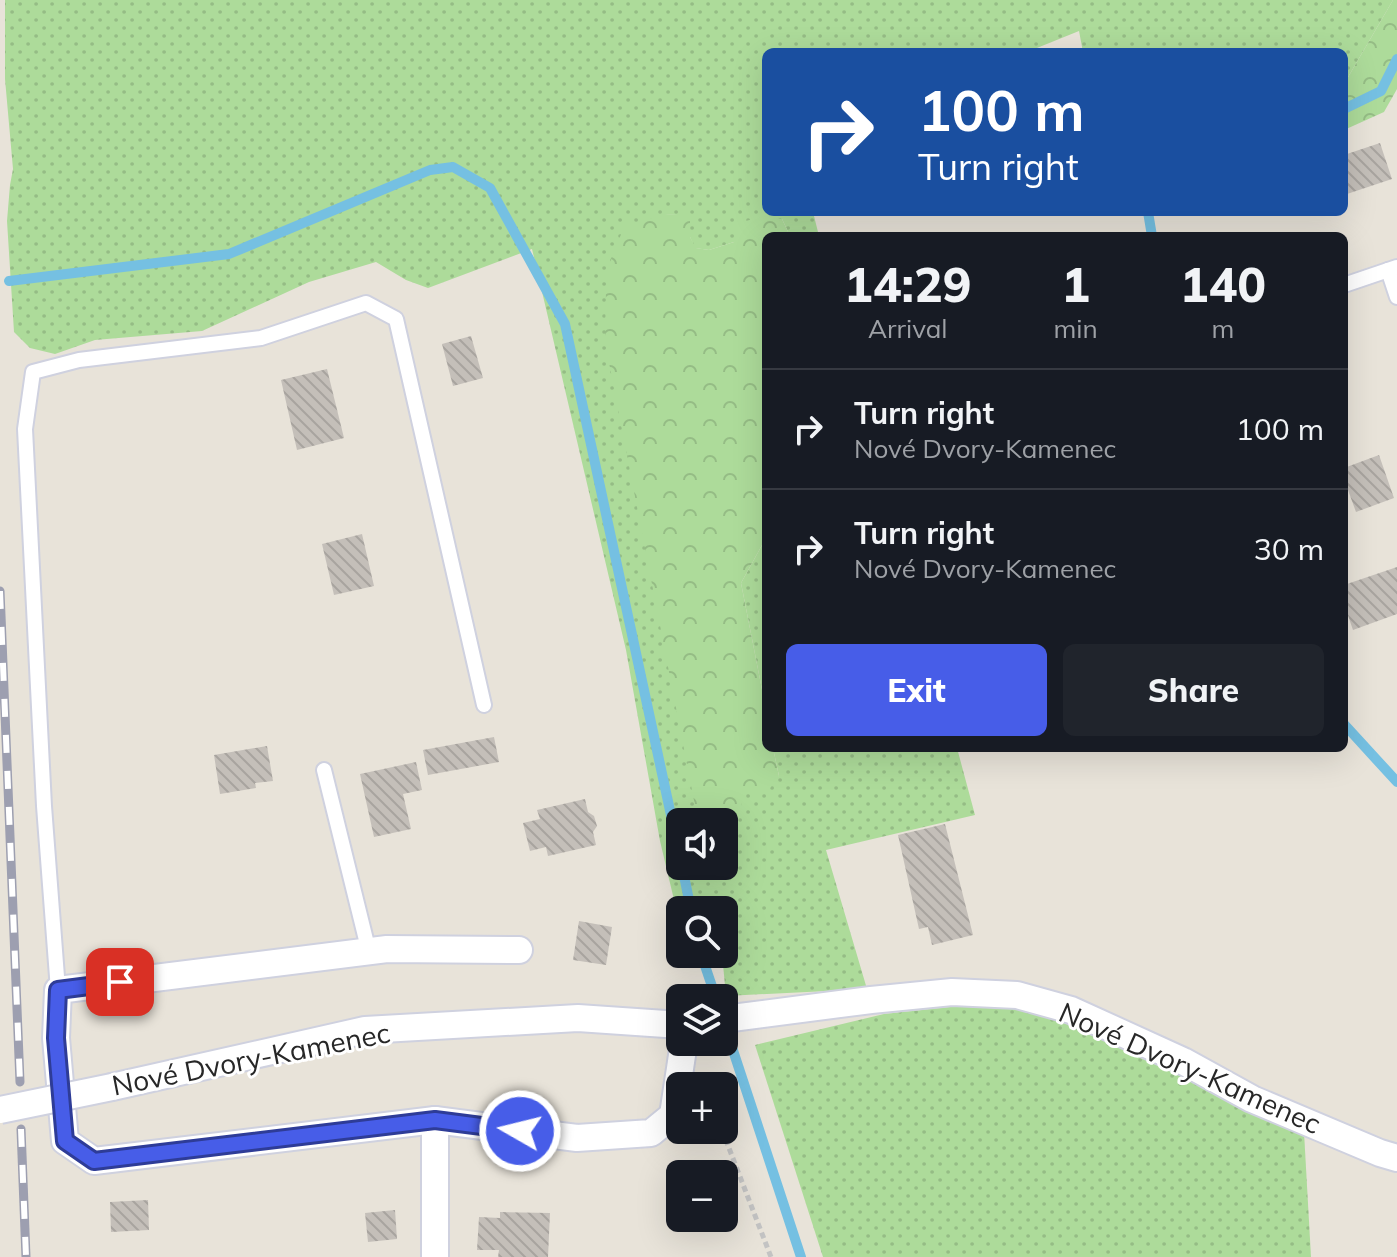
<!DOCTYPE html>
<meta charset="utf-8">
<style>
:root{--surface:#171b24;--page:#20242c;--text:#f1f3f6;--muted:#9ea1a6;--line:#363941;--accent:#475de8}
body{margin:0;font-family:Mulish,sans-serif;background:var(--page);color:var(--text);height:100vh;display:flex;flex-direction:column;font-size:30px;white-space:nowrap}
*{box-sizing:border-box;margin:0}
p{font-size:26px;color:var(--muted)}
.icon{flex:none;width:44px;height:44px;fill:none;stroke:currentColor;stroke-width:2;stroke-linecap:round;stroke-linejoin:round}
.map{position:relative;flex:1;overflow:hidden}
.panel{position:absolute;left:762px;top:232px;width:586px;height:520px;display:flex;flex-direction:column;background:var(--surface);border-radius:12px;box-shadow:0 8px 32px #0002}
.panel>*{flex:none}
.banner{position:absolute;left:762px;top:48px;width:586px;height:168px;border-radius:12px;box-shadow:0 8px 32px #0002;background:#1a4fa0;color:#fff;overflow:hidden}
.controls{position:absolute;left:666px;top:808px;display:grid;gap:16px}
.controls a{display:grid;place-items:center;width:72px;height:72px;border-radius:12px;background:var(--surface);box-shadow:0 8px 32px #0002;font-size:40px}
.pin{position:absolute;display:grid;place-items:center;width:68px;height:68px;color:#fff;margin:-34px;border-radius:16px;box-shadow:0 4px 12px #0006}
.me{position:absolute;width:88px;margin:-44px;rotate:278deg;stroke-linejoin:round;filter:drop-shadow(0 0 6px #0008)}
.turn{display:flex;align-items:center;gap:28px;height:168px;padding:0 24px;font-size:36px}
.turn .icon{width:104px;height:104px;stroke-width:2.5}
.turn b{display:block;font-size:56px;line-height:68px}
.eta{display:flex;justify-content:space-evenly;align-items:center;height:136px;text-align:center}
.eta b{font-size:48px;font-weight:800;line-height:56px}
.action{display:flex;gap:16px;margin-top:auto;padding:16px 24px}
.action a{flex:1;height:92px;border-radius:12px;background:var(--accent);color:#fff;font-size:32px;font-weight:800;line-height:92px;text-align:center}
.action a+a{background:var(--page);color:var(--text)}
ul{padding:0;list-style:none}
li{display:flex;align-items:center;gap:24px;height:120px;padding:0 24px;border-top:2px solid var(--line)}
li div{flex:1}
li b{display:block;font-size:30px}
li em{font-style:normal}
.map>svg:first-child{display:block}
</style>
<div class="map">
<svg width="1397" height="1257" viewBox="0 0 1397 1257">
<defs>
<pattern id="grass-dots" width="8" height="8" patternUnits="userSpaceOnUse" patternTransform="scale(2)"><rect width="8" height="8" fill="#addb9a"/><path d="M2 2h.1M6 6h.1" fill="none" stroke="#95bc85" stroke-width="1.8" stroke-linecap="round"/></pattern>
<pattern id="forest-crowns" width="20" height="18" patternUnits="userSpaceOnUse" patternTransform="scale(2)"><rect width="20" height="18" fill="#addb9a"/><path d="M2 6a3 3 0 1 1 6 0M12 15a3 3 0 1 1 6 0" fill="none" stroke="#95bc85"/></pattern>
<pattern id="building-back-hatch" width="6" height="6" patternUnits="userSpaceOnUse" patternTransform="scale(2)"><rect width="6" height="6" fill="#c4bfb9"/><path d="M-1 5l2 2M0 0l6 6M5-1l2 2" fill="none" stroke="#a8a49f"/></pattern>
</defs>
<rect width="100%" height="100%" fill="#e8e3d9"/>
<g fill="url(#grass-dots)" fill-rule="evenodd">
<path d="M5,0H1393L1344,84V52H1083L1079,31L1027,52H766V212H813L819,236H790L782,219L734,242L709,250L695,248L690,237V216L665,214L743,790L779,776L773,748H957L975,815L826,850L867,989L726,996L722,954H724V910H680V925L660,841L626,650L532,249L428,288L406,280L376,262L309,282L202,331L95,340L55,354L30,348L14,332L7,221L10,185L13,169L5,79ZM680,822H724V866H680Z"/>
<path d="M766,538V710L741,583Z"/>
<path d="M997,1002L1070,1020L1304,1132L1311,1257H823L755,1045L884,1014Z"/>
</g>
<g fill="url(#forest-crowns)">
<path d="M1393,0H1397V89L1384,112L1344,130V84Z"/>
<path d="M665,214L690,215V237L696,248L709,250L734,242L738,223L761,217L782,219L790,236H766V538L741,583L766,710V748H773L779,776L767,792L743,790L741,813L697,816L605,342L606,290L612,254L625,226Z"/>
</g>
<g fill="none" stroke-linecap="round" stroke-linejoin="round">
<g stroke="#75c0e2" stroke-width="10">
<path d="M1344,109L1381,91L1397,59"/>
<path d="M1148,212L1152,236"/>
<path d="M9,281L229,254L430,170L453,167L490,188L565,324L680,857"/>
<path d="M1344,724L1397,782"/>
<path d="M682,866L691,910"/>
<path d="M701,954L716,998"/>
<path d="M724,1023L801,1257"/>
</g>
</g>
<g fill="url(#building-back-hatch)">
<path d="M1380,143L1392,179L1344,195V155Z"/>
<path d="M471,336L483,378L453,386L442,344Z"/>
<path d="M327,369L344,438L297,450L281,380Z"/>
<path d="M1379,455L1394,498L1356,512L1344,479V468Z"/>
<path d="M362,534L374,586L334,595L322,544Z"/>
<path d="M1397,567V614L1353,630L1344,604V585Z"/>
<path d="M494,737L499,762L428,775L423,750Z"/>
<path d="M267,746L273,781L255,783L256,788L220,794L214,755Z"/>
<path d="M416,762L422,790L403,794L411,829L374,837L360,774Z"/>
<path d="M585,799L588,812L594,816L597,826L593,832L596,845L548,856L546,847L530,851L523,823L540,819L537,810Z"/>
<path d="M945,824L973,935L932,945L928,927L919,929L898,835Z"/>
<path d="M579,921L612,927L606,965L573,960Z"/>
<path d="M148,1200L149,1230L111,1232L110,1202Z"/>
<path d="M395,1210L397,1239L368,1242L365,1213Z"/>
<path d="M500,1212L550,1213L548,1257H498L499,1250H477L479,1217L500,1218Z"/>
</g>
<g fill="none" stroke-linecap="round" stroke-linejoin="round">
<g stroke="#cfd1df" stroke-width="18">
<g id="service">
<path d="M1388,270L1397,297"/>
<path d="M1344,285L1397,267"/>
<path d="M324,770L369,952"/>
<path d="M58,990L44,806L25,429L33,372L79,360L261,338L366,303L396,319L484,705"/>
</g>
</g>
<g stroke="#cfd1df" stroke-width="30">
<g id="minor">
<path d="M519,950L387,949L58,990L56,1038L65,1141L94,1161L435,1120L577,1138L651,1133L673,1115L684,1042"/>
<path d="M724,1019L871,1000L952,992L1017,995L1071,1010L1183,1061L1252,1099L1380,1153L1397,1158"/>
<path d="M112,1087L365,1030L578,1018L680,1025"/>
<path d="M435,1120V1257"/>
</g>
</g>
<path stroke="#c3c3c3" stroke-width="5" stroke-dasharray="6 4" stroke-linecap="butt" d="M722,1130L771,1257"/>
<use href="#service" stroke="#fff" stroke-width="14"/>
<use href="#minor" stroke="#fff" stroke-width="26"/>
<g stroke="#9d9fb0" stroke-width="9">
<g id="rail">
<path d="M0,591L20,1082"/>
<path d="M21,1129L26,1257"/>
</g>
</g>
<use href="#rail" stroke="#fff" stroke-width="6" stroke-dasharray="18" stroke-linecap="butt"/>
<g stroke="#cfd1df" stroke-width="30" stroke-linecap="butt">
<path id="minor-bridge" d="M0,1110L112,1087"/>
</g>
<use href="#minor-bridge" stroke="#fff" stroke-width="26"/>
</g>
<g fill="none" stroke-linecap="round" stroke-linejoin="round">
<g stroke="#2e3c97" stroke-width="20">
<path id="route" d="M120,982L58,990L56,1038L65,1141L94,1161L435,1120L520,1131"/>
</g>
<use href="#route" stroke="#475de8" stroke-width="14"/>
</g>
<g text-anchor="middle" stroke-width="6" stroke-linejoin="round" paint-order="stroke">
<g font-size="28" fill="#272727" stroke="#fff">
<text transform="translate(251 1059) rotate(-11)" y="10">Nové Dvory-Kamenec</text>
<text transform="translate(1190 1068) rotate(24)" y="10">Nové Dvory-Kamenec</text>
</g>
</g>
</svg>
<div class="controls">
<a><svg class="icon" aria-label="sound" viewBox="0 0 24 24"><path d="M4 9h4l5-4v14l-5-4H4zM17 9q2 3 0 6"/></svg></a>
<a><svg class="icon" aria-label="search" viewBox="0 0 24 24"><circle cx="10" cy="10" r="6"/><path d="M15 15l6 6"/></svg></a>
<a><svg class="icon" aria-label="layers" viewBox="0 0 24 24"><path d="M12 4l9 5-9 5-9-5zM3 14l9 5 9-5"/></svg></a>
<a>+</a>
<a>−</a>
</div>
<div class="pin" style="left:120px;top:982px;background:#d93025"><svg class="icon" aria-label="arrive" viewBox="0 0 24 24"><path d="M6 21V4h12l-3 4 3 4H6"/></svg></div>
<svg class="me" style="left:520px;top:1131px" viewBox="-20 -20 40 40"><circle r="17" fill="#475de8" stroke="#fff" stroke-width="3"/><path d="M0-11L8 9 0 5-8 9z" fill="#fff"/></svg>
<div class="banner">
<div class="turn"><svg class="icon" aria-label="right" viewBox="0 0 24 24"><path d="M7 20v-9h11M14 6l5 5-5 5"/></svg><div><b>100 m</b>Turn right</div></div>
</div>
<section class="panel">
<div class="eta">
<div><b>14:29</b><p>Arrival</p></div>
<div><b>1</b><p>min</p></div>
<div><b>140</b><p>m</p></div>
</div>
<ul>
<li><svg class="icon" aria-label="right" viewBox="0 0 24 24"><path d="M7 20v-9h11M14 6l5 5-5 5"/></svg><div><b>Turn right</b><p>Nové Dvory-Kamenec</p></div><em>100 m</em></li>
<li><svg class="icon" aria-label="right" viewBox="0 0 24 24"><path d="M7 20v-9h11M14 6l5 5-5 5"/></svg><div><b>Turn right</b><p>Nové Dvory-Kamenec</p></div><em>30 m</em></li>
</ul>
<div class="action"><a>Exit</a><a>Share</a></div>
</section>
</div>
